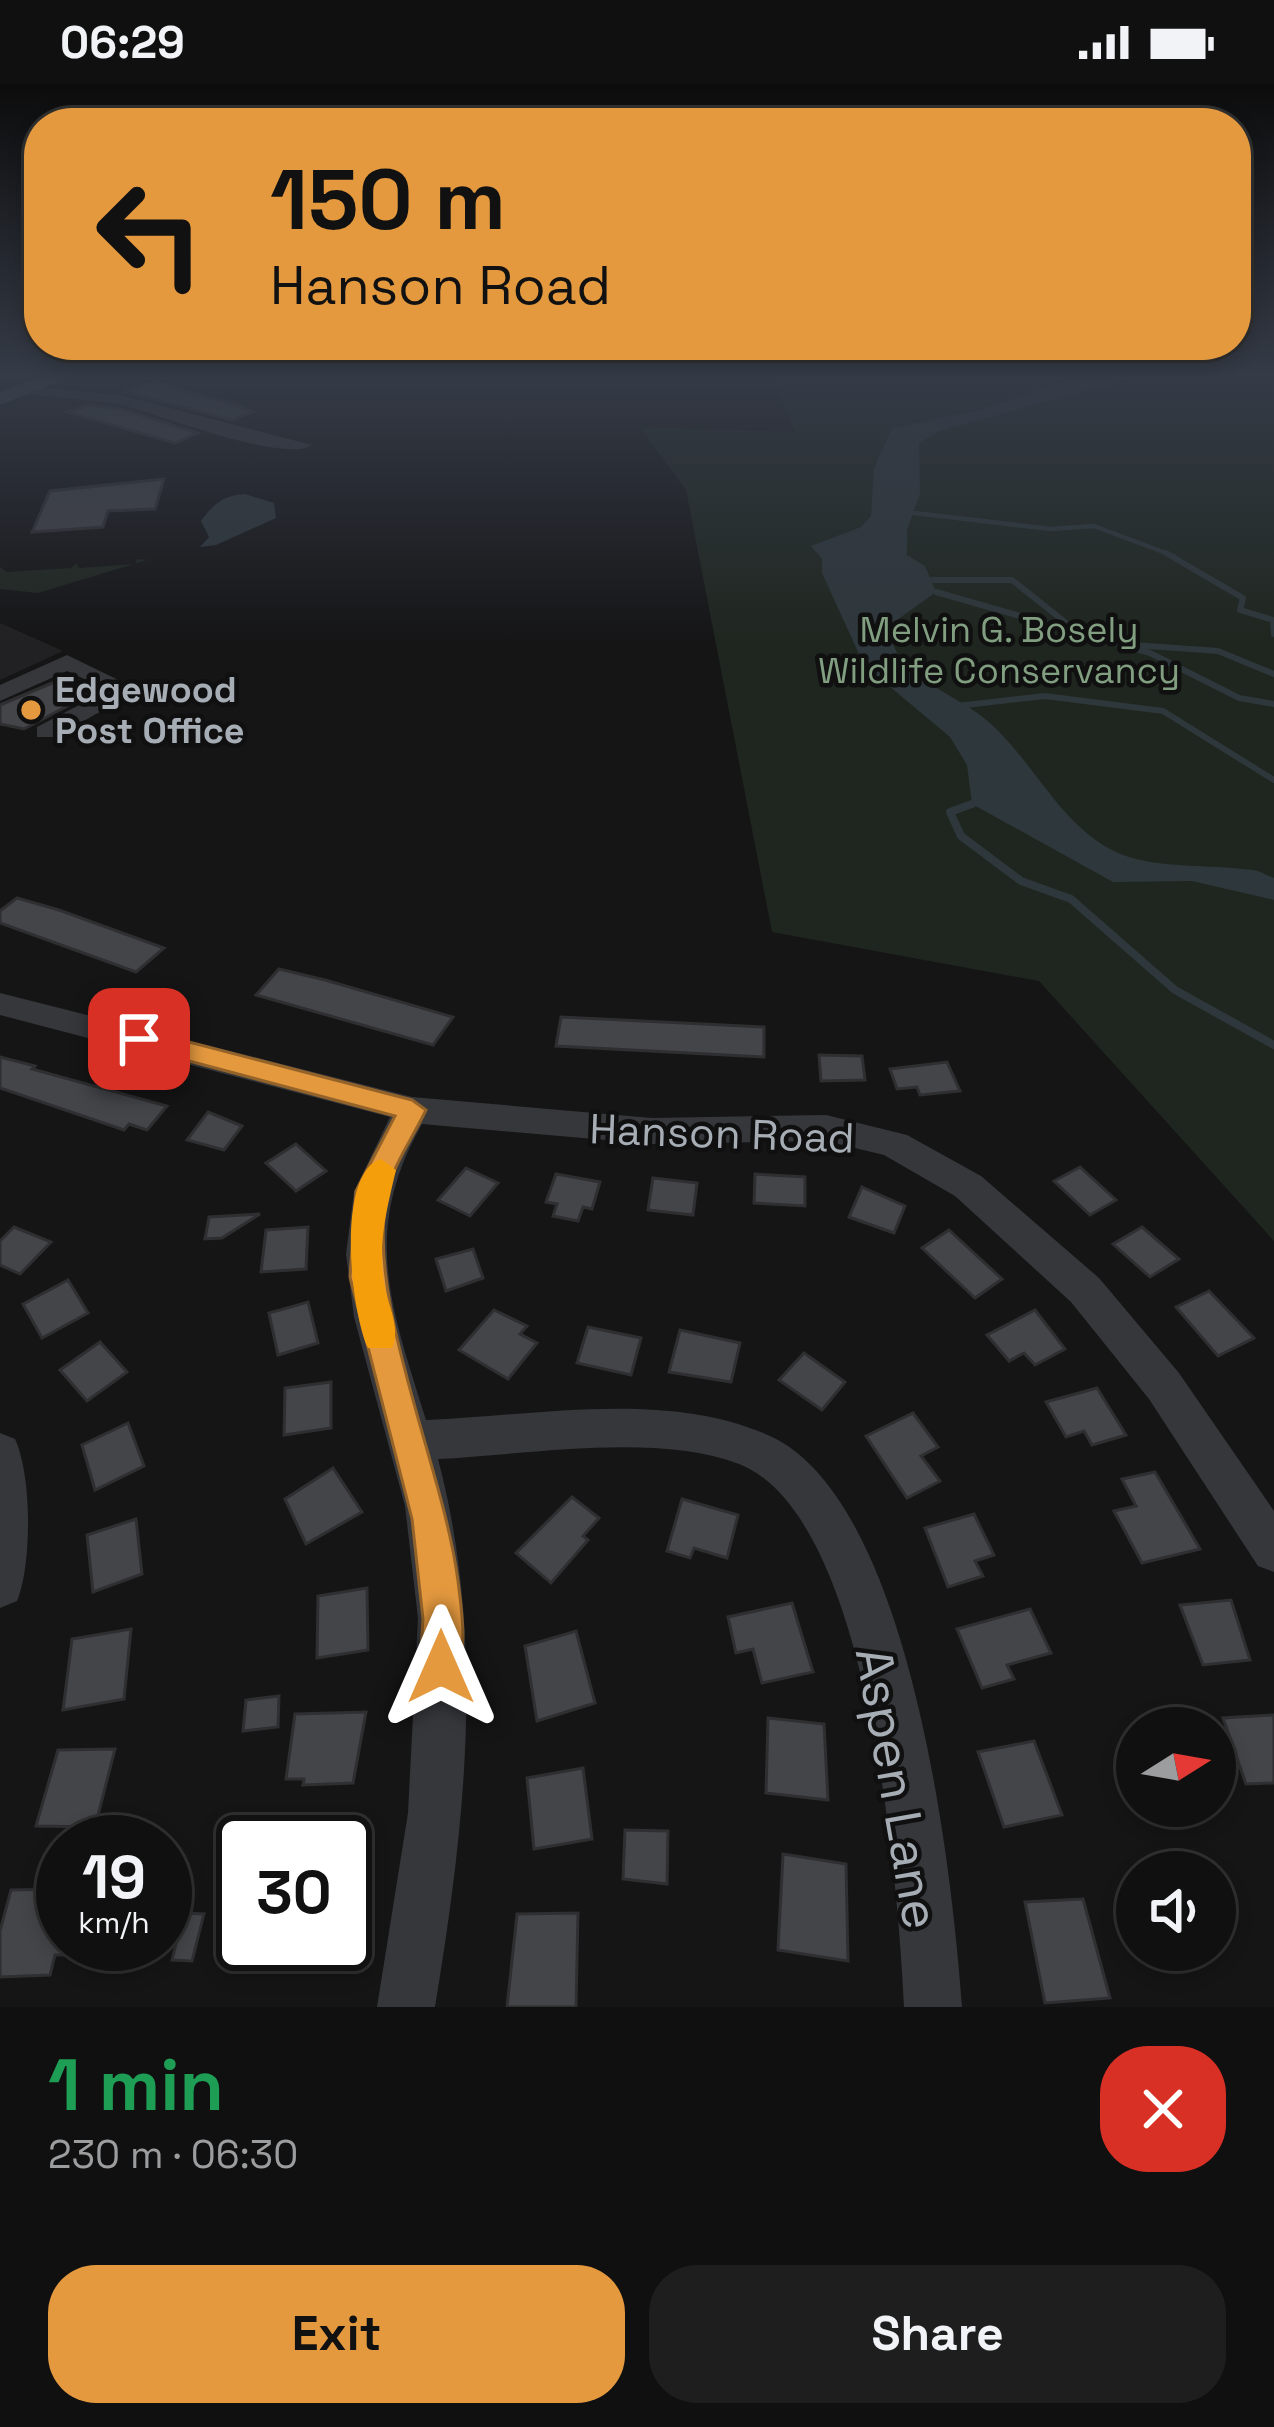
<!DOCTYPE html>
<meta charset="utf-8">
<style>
:root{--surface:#101010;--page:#1e1e1e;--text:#f1f3f6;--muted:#9c9d9f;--line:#303030;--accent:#e4993f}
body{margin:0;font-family:"Space Grotesk",sans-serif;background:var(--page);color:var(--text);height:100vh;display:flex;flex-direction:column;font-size:45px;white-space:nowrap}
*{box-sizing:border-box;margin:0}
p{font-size:39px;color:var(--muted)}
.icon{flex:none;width:66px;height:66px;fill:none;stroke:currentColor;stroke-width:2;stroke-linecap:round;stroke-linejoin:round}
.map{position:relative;height:1923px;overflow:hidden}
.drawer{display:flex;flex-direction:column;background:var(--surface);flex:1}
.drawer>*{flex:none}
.hud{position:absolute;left:24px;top:24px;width:1227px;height:252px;border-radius:48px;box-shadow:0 6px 18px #0003,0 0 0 3px var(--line);background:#e4993f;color:#111;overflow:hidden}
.needle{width:78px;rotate:79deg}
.controls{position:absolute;left:1116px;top:1623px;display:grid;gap:24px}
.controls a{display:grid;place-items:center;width:120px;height:120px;border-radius:50%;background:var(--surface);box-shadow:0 6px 18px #0003,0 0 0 3px var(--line);font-size:60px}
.speed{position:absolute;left:36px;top:1731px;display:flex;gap:24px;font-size:60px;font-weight:700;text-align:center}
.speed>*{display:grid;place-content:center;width:156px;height:156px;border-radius:50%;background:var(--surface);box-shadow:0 6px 18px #0003,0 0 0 3px var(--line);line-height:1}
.speed small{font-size:30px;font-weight:400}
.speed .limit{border:6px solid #111;border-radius:18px;background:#fff;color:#111}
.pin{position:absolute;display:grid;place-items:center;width:102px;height:102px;color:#fff;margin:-51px;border-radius:24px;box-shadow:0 6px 18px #0006}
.me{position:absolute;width:132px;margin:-66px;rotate:0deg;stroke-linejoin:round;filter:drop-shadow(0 0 9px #0008)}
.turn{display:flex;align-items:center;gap:42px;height:252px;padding:0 48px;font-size:54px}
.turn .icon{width:156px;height:156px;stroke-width:2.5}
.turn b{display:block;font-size:84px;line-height:102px}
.round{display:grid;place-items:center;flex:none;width:126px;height:126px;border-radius:48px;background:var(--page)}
.head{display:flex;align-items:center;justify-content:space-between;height:204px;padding:0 48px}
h1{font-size:72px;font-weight:600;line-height:90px;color:#1e9e55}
.cta{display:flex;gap:24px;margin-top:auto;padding:24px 48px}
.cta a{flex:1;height:138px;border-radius:48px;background:var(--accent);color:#111;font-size:48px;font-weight:600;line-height:138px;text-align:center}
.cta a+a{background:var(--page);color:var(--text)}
.status{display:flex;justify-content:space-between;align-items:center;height:84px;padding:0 60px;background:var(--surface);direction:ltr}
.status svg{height:33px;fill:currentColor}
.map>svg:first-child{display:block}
</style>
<div class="status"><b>06:29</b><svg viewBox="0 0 49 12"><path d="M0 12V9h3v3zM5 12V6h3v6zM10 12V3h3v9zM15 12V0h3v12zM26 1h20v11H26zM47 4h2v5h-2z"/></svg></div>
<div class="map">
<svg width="1274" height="1923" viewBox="0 0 1274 1923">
<rect width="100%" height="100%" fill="#151516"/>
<path fill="#212123" d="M0,539L63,567L0,596Z"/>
<g fill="#1f261f">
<path d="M772,290H1274V1157L1039,897L772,848L686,406L640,343L795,348Z"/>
<path d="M137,475L147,476L38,509L0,505V483L6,488L71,484L76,479L79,484L135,480Z"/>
</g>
<g fill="#2e373b">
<path d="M1089,290H1145L939,347L919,359L920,410L907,446V471L925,482L936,508L890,541C888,589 953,608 984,634C1035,675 1063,752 1129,773C1168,785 1217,780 1258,787L1274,794V816L1192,797L1113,798L972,720L967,681L950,653L864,581L822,489V475L811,462L861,443L871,432L874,384L892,344L975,327Z"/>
<path d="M245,410L274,419L276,434L216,461L200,463L209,453L201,437C213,420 224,411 245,410Z"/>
</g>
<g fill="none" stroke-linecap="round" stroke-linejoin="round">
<path stroke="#2e373b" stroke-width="4.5" d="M906,428L1051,445L1094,442L1174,472"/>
<g stroke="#2e373b" stroke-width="6">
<path d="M1166,469L1243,514L1240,526L1273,536L1274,550"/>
<path d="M932,496H1012L1080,550"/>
<path d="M936,508L1150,569L1239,614L1274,620"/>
<path d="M1134,561L1218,567L1274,590"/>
<path d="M957,622L1045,612L1163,627L1274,696"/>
</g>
<path stroke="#2e373b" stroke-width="8" d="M972,720L950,728L961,752L1021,797L1071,815L1175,906L1274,961"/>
</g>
<g fill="#444549" stroke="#2f2f32" stroke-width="3">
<path d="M154,298L231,319L253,328L232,336L125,308Z"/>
<path d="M88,321L121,325L198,349L175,359L67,328Z"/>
<path d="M164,395L155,425L108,427L103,443L32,448L50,407Z"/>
<path d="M57,597L88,611L24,645L0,640V621Z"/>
<path d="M17,814L59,826L164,864L136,888L0,839V827Z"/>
<path d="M279,885L325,896L453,933L433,961L256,911Z"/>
<path d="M561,933L764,943V973L556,962Z"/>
<path d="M819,971L862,972L865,996L821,997Z"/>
<path d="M0,973L35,982L32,985L167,1022L147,1046L129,1040L124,1046L0,1004Z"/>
<path d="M947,978L960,1007L920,1011L917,1003L897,1005L890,985Z"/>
<path d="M208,1028L242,1042L224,1066L187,1056Z"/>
<path d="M296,1060L326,1087L296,1107L266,1079Z"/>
<path d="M1080,1083L1116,1116L1090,1131L1054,1097Z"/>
<path d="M466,1084L498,1099L470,1132L438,1116Z"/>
<path d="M556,1090L600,1098L592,1125L583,1123L578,1137L553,1132L557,1120L546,1118Z"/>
<path d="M755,1090L805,1093V1122L754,1119Z"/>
<path d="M653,1094L697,1099L693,1131L648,1126Z"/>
<path d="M862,1103L905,1122L894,1149L849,1133Z"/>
<path d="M260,1130L222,1154L205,1155L209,1133Z"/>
<path d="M14,1143L51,1158L20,1190L0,1181V1157Z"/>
<path d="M308,1143L306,1185L261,1188L266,1146Z"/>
<path d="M1142,1143L1179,1175L1150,1193L1113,1160Z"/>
<path d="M949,1146L1002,1195L975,1214L922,1164Z"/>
<path d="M473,1165L483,1194L446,1207L436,1175Z"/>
<path d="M68,1196L88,1229L42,1254L23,1220Z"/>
<path d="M1209,1207L1254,1254L1218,1272L1176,1223Z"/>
<path d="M308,1218L318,1259L278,1271L269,1229Z"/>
<path d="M494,1226L527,1242L520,1250L537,1259L508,1295L459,1266Z"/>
<path d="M1035,1226L1065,1265L1035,1281L1024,1269L1009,1277L987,1251Z"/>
<path d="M588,1243L641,1254L631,1291L577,1279Z"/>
<path d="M680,1246L740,1259L731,1298L669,1288Z"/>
<path d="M100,1258L127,1288L87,1317L60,1286Z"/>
<path d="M804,1269L845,1298L822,1326L779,1296Z"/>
<path d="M331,1298V1344L284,1351L285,1304Z"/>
<path d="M1097,1304L1126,1351L1092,1361L1084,1347L1066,1353L1046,1318Z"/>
<path d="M913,1329L938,1363L921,1372L940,1397L907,1414L866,1352Z"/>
<path d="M128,1339L144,1382L95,1406L82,1361Z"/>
<path d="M333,1384L362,1428L306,1460L285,1415Z"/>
<path d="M1155,1388L1200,1465L1142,1479L1114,1427L1136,1422L1122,1395Z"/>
<path d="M572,1413L599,1434L583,1452L588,1456L551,1499L516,1469Z"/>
<path d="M682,1415L738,1431L727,1474L694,1464L690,1474L667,1467Z"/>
<path d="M974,1430L994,1471L975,1477L983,1492L948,1503L925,1444Z"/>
<path d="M136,1435L142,1490L93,1508L87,1451Z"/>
<path d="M367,1504L368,1566L317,1574L318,1512Z"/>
<path d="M1231,1516L1250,1576L1203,1581L1180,1521Z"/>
<path d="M792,1519L813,1588L762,1599L753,1565L736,1569L728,1533Z"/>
<path d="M1030,1525L1051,1569L1007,1581L1014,1595L982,1604L957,1545Z"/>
<path d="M131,1545L124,1615L63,1626L72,1555Z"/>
<path d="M576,1547L595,1619L537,1637L525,1562Z"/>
<path d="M279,1612L278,1643L243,1647L246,1616Z"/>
<path d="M366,1628L353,1699L303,1701L304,1695H286L295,1630Z"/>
<path d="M1274,1631V1699L1246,1700L1223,1634Z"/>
<path d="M768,1634L824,1640L828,1716L766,1709Z"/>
<path d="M1034,1657L1062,1731L1004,1743L978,1668Z"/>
<path d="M115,1665L95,1743L36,1742L58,1666Z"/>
<path d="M583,1684L592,1755L534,1765L527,1694Z"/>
<path d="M625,1746L668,1747L667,1800L623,1795Z"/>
<path d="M783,1770L846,1780L848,1877L778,1866Z"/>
<path d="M63,1805V1871H55L50,1891L0,1893V1847L11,1806Z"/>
<path d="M1083,1815L1110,1914L1045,1919L1025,1818Z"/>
<path d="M184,1829L204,1830L192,1877L172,1876Z"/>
<path d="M578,1829L576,1923H507L517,1830Z"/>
</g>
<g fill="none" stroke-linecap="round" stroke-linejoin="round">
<g fill="#36373b" fill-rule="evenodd">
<path d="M22,302L120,311L312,361C284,380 159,330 122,321C91,315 59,314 28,310Z"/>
<path d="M67,571L139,606L55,653H37V643L108,606L67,587L0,617V601Z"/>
<path d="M0,909L412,1013L652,1034L826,1031L907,1051L981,1092L1099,1194L1179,1289L1274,1427V1488L1258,1482L1149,1315L1071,1218L955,1112L884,1071L826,1057L652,1060L422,1040C360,1149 392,1225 426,1336C535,1332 668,1305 770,1352C911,1416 952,1784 962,1923H904C898,1799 870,1431 739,1380C655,1348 527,1371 438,1375C486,1556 465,1741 435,1923H377L408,1729L418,1534L405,1422L354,1233L346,1170L354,1108L390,1033L0,931Z"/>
<path d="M0,1349L15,1355C32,1392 32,1480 17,1517L0,1524Z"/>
</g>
<path fill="#52555a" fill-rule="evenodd" d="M47,290H76L0,321V308Z"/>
</g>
<linearGradient id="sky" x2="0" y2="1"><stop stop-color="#0c0c0c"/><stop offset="0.52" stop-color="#353b47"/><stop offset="1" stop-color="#353b47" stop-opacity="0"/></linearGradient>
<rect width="1274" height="560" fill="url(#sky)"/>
<path fill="#e4993f" stroke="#946329" stroke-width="3" d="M139,945L412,1016L426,1026C414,1052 392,1082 387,1110C365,1218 443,1381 458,1497C462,1529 468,1566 455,1597L441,1603L426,1597L420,1583L423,1535L412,1435L350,1193L356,1107L395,1032L129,961L125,955Z"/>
<path fill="#f59e0b" d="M381,1075L396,1086C386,1128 376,1166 386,1209C391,1227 400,1247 392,1264H368C351,1229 335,1089 381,1075Z"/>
<circle fill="#e4993f" stroke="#101011" stroke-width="4.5" cx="31" cy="626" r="12"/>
<g text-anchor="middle" stroke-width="9" stroke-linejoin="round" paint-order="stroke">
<g font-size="36" fill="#819f80" stroke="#101011">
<text x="999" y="558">Melvin G. Bosely<tspan x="999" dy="41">Wildlife Conservancy</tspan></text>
</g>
<g font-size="36" font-weight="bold" fill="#a7adb5" stroke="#101011" text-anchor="start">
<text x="55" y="618">Edgewood<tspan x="55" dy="41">Post Office</tspan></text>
</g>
<g font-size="42" fill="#a7adb5" stroke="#101011">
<text transform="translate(722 1049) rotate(2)" y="15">Hanson Road</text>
</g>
<g font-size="51" fill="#a7adb5" stroke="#101011">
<text transform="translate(898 1704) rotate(80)" y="18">Aspen Lane</text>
</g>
</g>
</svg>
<div class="controls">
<a><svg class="needle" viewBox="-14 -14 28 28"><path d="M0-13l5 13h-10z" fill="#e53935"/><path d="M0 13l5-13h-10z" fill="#9c9d9f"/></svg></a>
<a><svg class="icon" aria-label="sound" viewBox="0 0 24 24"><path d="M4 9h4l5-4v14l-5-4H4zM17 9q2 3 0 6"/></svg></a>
</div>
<div class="speed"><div>19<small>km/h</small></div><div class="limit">30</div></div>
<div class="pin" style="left:139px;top:955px;background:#d93025"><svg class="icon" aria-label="arrive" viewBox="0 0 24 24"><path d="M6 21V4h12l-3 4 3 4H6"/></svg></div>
<svg class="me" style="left:441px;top:1583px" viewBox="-20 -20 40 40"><path d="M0-17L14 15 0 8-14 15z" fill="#e4993f" stroke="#fff" stroke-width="4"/></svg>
<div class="hud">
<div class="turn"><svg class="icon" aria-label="left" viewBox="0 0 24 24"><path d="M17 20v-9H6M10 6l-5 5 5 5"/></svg><div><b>150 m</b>Hanson Road</div></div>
</div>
</div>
<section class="drawer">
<div class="head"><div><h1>1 min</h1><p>230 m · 06:30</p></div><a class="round" style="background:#d93025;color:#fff"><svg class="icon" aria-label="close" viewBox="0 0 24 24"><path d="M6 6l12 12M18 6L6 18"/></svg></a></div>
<div class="cta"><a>Exit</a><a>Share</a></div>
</section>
